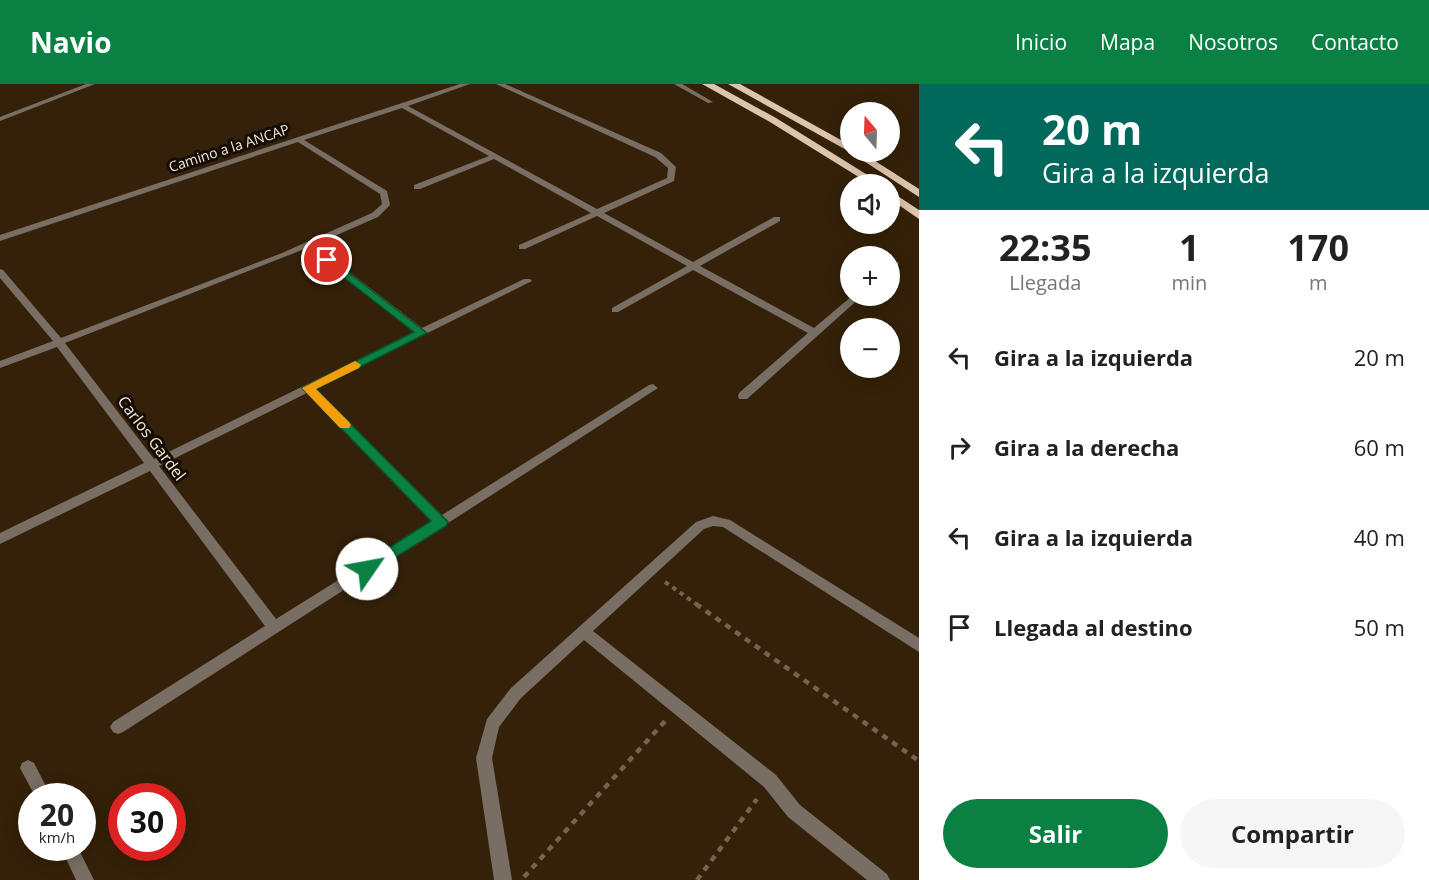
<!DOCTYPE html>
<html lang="es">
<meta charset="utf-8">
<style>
:root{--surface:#fff;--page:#f6f6f6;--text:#222;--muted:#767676;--accent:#0b8043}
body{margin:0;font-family:"Open Sans",sans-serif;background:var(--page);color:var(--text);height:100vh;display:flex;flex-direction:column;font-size:22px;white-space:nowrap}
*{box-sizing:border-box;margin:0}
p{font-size:20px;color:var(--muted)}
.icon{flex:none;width:33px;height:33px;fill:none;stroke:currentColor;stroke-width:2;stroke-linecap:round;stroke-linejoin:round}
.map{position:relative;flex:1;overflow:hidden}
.side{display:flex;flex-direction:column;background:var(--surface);width:510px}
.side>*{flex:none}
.top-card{background:#00695c;color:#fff;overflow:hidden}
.needle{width:39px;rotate:341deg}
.buttons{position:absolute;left:840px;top:18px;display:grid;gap:12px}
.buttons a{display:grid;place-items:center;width:60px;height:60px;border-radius:50%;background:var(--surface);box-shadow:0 3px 15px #0003;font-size:30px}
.speed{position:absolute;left:18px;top:699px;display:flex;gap:12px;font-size:30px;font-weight:700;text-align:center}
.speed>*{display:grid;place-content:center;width:78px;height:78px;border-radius:50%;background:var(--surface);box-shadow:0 3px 15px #0003;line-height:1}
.speed small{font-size:15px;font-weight:400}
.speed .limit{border:9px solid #d22;background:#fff;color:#111}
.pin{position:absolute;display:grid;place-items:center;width:51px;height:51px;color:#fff;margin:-26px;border:3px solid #fff;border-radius:50%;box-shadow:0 2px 6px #0007}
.me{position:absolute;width:66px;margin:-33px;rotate:57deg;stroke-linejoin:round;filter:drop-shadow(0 0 4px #0008)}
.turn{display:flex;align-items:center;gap:21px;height:126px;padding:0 24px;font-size:27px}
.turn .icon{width:78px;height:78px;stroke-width:2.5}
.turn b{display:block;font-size:42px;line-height:51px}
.eta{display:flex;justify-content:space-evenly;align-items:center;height:102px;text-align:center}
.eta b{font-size:36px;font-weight:700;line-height:42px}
.action{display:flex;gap:12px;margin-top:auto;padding:12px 24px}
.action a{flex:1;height:69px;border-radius:36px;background:var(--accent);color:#fff;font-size:24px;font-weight:700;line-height:69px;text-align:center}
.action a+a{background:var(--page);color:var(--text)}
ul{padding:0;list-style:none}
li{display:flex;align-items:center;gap:18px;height:90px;padding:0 24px}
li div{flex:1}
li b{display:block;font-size:22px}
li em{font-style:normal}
header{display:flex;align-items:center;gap:36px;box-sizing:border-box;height:84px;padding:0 30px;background:var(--accent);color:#fff}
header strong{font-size:28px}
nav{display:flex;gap:33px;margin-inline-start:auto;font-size:21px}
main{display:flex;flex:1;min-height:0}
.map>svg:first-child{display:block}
</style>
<header>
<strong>Navio</strong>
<nav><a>Inicio</a><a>Mapa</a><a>Nosotros</a><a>Contacto</a></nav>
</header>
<main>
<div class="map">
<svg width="919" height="796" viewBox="0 0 919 796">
<rect width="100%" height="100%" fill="#352109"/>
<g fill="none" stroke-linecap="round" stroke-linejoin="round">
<path stroke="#75634f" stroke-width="4" stroke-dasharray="4.5 4.5" stroke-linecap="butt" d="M665,498L699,522"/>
<g stroke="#75634f" stroke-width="4.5" stroke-dasharray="6 6" stroke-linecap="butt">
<path d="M696,520L919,677"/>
<path d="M524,793L666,636"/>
<path d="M697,796L757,715"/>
</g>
<g fill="#786e63" fill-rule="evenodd">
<path d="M28,676L34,679L51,712H35L20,684L22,679Z"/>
<path d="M61,764H78L94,796H76Z"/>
</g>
<g fill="#786e63" fill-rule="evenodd">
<path d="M86,0H95L0,37V33Z"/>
<path d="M460,0H470L408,22L597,125L667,94L668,84L655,73L496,0H505L661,69L676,83L674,97L604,129L693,178L774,133H780V137L700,182L814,244L852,212H862L747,315H739L738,312L739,309L808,249L693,186L618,228H612V224L687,182L597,132L525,165H519V161L591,129L494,75L420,105H414V101L489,72L402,24L304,56L387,107L390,121L378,133L314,161L422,244L524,195H530L532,197L315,305L442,431L649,301L653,300L658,304L123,648L118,650L113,648L110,643L113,638L265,542L150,387L0,460V449L144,379L57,263L0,284V277L53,257L0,194V185L3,186L61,254L282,169L372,129L382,120L380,110L298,58L0,157V151ZM307,164L414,248L154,375L65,259ZM307,309L433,437L276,535L159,382Z"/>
<path d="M674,0H682L713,18L708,19Z"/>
<path d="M894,176L899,179L893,185L890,186V178Z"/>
<path d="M713,432L730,436L919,554V568L723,443L713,442L704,445L593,547L776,691L800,721L887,790L890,796H867L788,733L764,703L584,556L521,614L499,643L492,674L512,796H494L476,674L487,635L511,604L696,438Z"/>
</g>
<g fill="#ddc4ac" fill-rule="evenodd">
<path d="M702,0H714L776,34L882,100H870L770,38Z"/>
<path d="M728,0H740L850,61V68H861L919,105V113L850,68Z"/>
<path d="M890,107L919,126V135L890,115Z"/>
</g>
</g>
<path fill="#0b8043" stroke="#07532c" stroke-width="1.5" d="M327,172L427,249L316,305L448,438L446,442L367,491L362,489L359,485L362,481L431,437L302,304L414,248L324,178L322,176Z"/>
<path fill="#f59e0b" d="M355,277L361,281L359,284L316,305L349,338L351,341L349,344H340L302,304Z"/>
<g text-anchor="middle" stroke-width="6" stroke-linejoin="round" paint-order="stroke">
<g font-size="14" fill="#f4e7d9" stroke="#150d04">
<text transform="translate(229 64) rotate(-18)" y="5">Camino a la ANCAP</text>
</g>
<g font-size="16" fill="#f4e7d9" stroke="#150d04">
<text transform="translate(152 354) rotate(53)" y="6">Carlos Gardel</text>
</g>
</g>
</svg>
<div class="buttons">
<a><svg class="needle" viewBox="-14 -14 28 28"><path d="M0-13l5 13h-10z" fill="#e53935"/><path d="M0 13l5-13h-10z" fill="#767676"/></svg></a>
<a><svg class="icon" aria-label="sound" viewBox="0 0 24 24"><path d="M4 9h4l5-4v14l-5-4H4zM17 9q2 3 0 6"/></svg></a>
<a>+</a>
<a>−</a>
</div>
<div class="speed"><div>20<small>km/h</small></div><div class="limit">30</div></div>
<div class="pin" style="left:327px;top:176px;background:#d93025"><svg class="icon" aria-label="arrive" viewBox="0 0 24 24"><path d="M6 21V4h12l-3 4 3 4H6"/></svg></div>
<svg class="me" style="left:367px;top:485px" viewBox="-20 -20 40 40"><circle r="19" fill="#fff"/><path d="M0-13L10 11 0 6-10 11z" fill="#0b8043"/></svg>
</div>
<section class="side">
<div class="top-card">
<div class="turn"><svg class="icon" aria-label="left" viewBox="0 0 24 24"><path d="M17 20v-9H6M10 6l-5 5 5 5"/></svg><div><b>20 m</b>Gira a la izquierda</div></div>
</div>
<div class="eta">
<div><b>22:35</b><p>Llegada</p></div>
<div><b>1</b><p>min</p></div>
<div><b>170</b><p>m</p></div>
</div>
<ul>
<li><svg class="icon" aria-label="left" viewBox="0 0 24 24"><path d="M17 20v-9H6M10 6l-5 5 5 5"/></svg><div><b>Gira a la izquierda</b></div><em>20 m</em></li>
<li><svg class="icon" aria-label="right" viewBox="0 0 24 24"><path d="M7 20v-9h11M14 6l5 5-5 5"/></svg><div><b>Gira a la derecha</b></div><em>60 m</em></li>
<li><svg class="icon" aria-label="left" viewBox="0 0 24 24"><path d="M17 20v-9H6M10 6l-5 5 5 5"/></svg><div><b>Gira a la izquierda</b></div><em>40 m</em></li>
<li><svg class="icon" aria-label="arrive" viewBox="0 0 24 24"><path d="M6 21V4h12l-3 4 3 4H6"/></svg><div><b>Llegada al destino</b></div><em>50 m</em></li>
</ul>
<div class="action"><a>Salir</a><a>Compartir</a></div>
</section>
</main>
